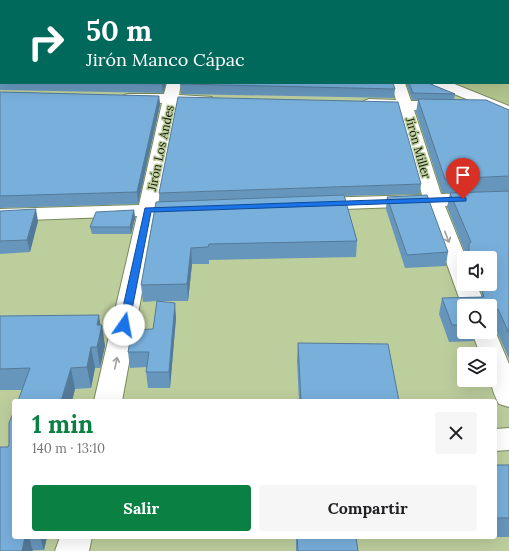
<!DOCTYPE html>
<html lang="es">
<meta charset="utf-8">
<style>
:root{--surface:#fff;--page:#f6f6f6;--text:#202124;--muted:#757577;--accent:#0b8043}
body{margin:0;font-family:Lora,serif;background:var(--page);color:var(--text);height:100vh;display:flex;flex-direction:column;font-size:15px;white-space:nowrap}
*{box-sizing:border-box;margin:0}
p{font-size:13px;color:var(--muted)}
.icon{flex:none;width:22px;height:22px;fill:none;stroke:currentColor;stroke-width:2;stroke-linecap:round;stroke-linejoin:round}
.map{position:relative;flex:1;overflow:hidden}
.side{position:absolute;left:12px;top:399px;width:485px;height:140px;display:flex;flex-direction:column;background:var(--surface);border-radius:4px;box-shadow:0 4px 16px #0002}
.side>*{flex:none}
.hud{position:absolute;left:0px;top:0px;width:509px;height:84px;box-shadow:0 4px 16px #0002;background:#00695c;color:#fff;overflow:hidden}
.buttons{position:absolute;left:457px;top:251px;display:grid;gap:8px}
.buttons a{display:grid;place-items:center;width:40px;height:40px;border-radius:4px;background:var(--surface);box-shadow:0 4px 16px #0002;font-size:20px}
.pin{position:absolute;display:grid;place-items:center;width:34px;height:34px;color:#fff;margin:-41px -17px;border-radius:50% 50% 50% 0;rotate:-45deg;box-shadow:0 0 4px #0007}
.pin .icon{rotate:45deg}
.me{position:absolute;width:44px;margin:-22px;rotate:12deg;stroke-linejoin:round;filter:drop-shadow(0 0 3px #0008)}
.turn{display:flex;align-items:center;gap:14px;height:84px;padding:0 20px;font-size:18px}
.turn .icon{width:52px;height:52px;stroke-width:2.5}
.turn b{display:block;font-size:28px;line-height:34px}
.round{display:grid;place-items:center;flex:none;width:42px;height:42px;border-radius:4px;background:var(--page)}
.head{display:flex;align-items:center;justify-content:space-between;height:68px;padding:0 20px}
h1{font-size:24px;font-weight:700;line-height:30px;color:var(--accent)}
.cta{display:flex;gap:8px;margin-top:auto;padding:8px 20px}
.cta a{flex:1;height:46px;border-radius:4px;background:var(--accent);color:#fff;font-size:16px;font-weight:700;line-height:46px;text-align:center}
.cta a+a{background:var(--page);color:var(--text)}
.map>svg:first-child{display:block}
</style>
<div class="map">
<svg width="509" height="551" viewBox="0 0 509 551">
<rect width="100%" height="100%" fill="#bdce9d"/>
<g fill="#b2c58d">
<path d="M0,0H306V1H1V49Z"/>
<path d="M330,0H509V107L453,83H508V1Z"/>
</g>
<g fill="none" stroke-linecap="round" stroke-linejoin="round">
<g stroke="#7a895b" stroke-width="2">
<g id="street">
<rect x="320" y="0" width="11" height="1"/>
<path d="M167,83H181L179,95L212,97L214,100L212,103L207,104H177L158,204L185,203L192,205L195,209L192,213L156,216L122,401H94L137,216L0,221V209L139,205L162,103L129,102L124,101L122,98L124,95L129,94H164Z"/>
<path d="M391,83H405L411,101H447L452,103L455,106L452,109L447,111L414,110L441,194L509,192V204L445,206L466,258H464V284H476L486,306H464V308L462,306L426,206L317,210L310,208L307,204L310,200L317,198L422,195L398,109L364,107L361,104L364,101L369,99L396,100Z"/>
<path d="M432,83H452L509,106V116L434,86Z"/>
<path d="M490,326H493L509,364V407L499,404C489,386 490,374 490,354H480L472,332H490Z"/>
<path d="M509,428V450L495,451V429Z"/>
<path d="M60,537H92L89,551H55Z"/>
</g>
</g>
<use href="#street" fill="#fff" fill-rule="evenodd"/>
</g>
<g fill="#6796bc">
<path d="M0,12H1V83H166L163,93L0,90Z"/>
<path d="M180,83L395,89L394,98L181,94Z"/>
<path d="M406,83H428L455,94L454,100L509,110V191L475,192L509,191V359L494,325H490V306H464V332H476L474,341L449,342L439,314L442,298L481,297L482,293L478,284H490V258H466V255L447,207L450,193H442L416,112L418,100H412Z"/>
<path d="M0,92L159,96L160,105L138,204L0,208Z"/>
<path d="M421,184L420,194L344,196L357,241L356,257L209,260V264H192L188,301H161L176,318L170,388H148L146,372L147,367L130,368L128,352L153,329L157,301L143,302L141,285L160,202L159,193Z"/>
<path d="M387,197L448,252L446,266L405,268L386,209Z"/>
<path d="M134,210L135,218L131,234H92L90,227Z"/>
<path d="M0,211L38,221L30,252L0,254Z"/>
<path d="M0,316L101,325L105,346L100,368H95L91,388L75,389L72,401H18L22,390H0Z"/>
<path d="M298,343L399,401H299L297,361Z"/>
<rect x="495" y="465" width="14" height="72"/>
<path d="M14,537H47L44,550L0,551Z"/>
<path d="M296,537H356L358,551H296Z"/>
</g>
<g fill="#547a99">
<path d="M162,83H166L163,93L162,84Z"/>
<path d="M159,96L160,105L138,204L137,192Z"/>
<path d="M36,209L38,221L30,252L27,240Z"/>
<path d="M134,210L135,218L131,234L130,227Z"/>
<path d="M191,248L192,264L188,301L187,284Z"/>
<path d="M175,303L176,318L170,388L169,372Z"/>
<path d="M99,315L101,329L102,325L105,346L100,368L97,347V325Z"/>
<path d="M91,347L95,368L91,388L87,367Z"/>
<path d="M71,368L75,389L72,401H61Z"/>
<path d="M25,537H29L33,551H22Z"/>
<path d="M40,537H47L44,550Z"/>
</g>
<g fill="#78afdb" stroke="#547a99">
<path d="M350,0H485L486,1H350Z"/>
<path d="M0,12H1V81H0V49H1V41H0Z"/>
<path d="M115,83H162V84Z"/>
<path d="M180,83H393L395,89L180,84Z"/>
<path d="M409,83H428L455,94L413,93Z"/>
<path d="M0,92L159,96L137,192L0,196Z"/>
<path d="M178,97L398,102L421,184L159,193Z"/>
<path d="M418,99L486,100L509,110V176L445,179Z"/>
<path d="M509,191V333L498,309H493L492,314H490V306H464V325H452L442,298L484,297L482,291L491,290L488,284H490V258H469V244L471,242L450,193Z"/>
<path d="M344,195L357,241L209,244L208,247L191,248L187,284L141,285L156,202Z"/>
<path d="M427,195L448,252L407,255L387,197Z"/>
<path d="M36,209L27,240L0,241V211Z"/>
<path d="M134,210L130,227H90L96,212Z"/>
<path d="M157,301L175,303L169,372H146L149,352H128L132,330L153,329Z"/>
<path d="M99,315L97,325H102L97,347H91L87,367L71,368L61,401H18L30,368L0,369V316Z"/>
<path d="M298,343L388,344L399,401H301Z"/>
<path d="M14,411V537H25L22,551H0V447H8L9,445V423Z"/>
<rect x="495" y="465" width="14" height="53"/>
<path d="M297,537H356L358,551H298Z"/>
</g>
<defs><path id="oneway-shaft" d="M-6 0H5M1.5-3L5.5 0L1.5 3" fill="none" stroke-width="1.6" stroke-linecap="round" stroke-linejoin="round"/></defs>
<g stroke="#9fa19b">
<use href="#oneway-shaft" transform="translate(447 237) rotate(69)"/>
<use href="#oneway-shaft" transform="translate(116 363) rotate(-78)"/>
</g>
<path fill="#1a73e8" stroke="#114b97" d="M463,197L466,198V201L151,212L129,325L124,328L119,325L145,208Z"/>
<g text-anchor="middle" stroke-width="3" stroke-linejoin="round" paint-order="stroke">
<g font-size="12" fill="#101504" stroke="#bdce9d">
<text transform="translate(161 148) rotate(-78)" y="4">Jirón Los Andes</text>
<text transform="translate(418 148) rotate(74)" y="4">Jirón Miller</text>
</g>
</g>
</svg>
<div class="buttons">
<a><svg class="icon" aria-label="sound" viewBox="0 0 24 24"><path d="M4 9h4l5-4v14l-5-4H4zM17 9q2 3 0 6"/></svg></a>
<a><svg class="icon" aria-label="search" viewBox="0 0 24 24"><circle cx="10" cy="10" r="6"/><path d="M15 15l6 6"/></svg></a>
<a><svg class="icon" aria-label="layers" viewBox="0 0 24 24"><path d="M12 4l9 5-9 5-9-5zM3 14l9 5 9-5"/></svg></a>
</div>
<div class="pin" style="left:463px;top:199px;background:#d93025"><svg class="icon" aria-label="arrive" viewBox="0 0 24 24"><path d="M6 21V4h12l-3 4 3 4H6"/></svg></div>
<svg class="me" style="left:124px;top:325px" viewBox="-20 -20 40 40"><circle r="19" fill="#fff"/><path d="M0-13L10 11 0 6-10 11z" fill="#1a73e8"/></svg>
<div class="hud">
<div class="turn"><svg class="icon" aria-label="right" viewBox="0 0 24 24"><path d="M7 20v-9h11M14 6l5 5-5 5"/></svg><div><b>50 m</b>Jirón Manco Cápac</div></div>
</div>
<section class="side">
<div class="head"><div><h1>1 min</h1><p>140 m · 13:10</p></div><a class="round"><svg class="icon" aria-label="close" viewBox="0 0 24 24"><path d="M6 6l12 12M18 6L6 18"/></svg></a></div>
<div class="cta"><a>Salir</a><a>Compartir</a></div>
</section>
</div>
